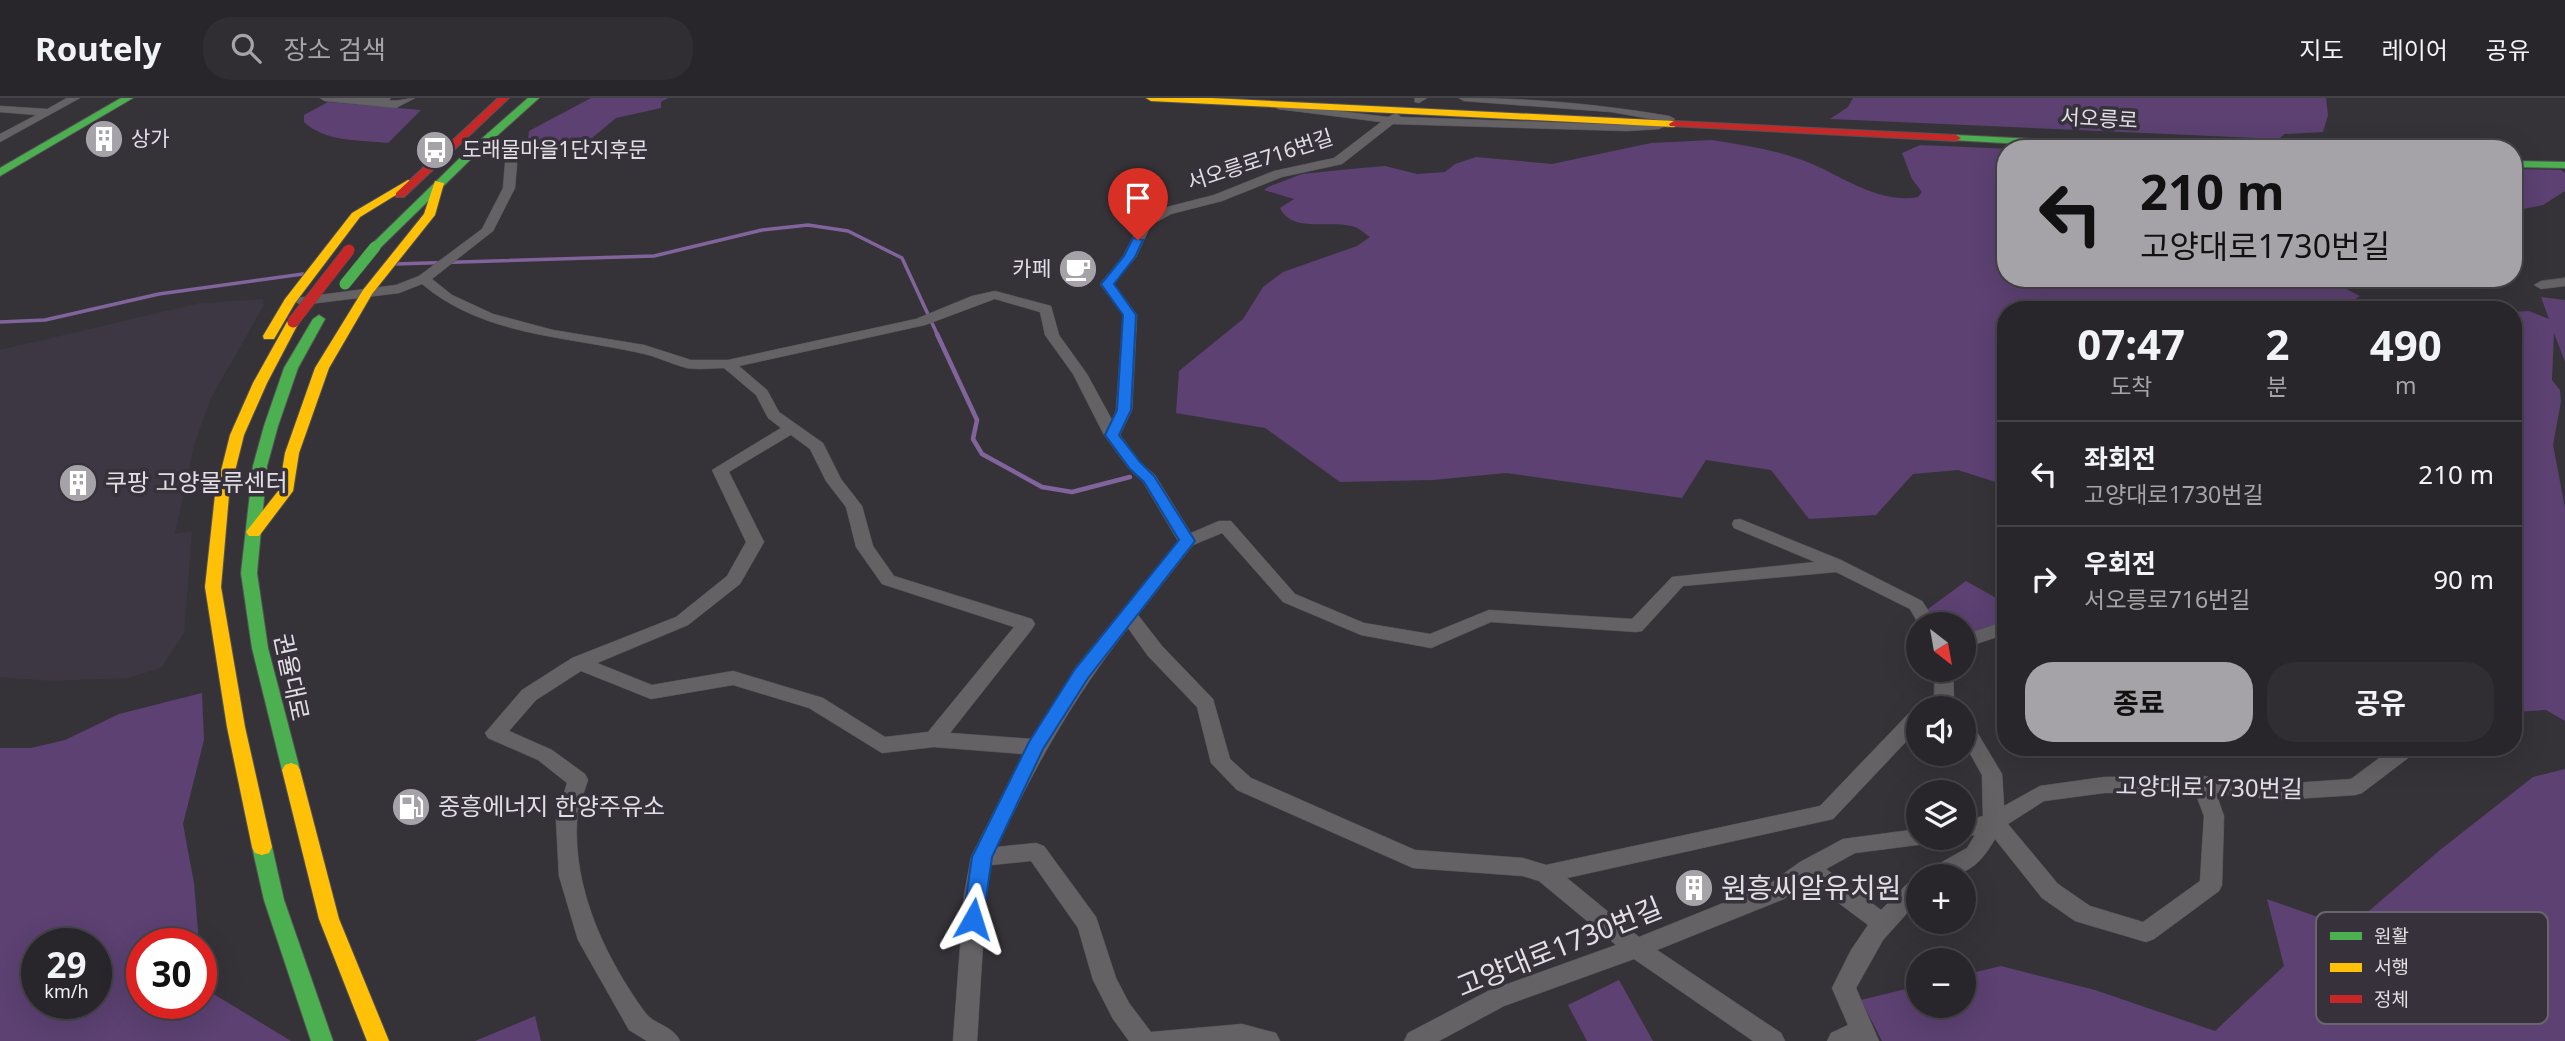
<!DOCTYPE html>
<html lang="ko">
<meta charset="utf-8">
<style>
:root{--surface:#28262a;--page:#302e32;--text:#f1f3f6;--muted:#a5a5a8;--line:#444347;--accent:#a5a2a8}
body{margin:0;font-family:"Noto Sans","Noto Sans KR",sans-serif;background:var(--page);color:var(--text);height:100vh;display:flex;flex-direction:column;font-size:26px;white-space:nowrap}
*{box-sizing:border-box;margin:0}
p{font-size:23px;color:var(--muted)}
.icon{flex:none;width:38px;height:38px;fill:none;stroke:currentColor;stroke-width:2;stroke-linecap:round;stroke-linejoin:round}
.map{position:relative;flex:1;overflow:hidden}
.panel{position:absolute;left:1997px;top:203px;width:525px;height:455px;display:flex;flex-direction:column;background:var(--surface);border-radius:28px;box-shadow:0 7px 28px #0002,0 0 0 2px var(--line)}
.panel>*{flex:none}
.guide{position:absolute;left:1997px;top:42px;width:525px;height:147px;border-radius:28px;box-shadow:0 7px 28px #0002,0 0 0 2px var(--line);background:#a5a2a8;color:#111;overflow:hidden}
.needle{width:46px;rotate:149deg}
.fabs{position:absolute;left:1906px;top:514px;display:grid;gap:14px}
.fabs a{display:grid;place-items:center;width:70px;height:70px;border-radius:50%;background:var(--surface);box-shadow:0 7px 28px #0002,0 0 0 2px var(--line);font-size:35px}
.speed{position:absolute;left:21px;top:830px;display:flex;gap:14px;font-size:35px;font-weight:700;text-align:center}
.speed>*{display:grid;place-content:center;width:91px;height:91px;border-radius:50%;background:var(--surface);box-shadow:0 7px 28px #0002,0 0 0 2px var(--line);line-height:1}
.speed small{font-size:18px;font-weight:400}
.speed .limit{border:10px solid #d22;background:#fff;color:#111}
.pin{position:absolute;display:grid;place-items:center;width:60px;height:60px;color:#fff;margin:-72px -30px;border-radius:50% 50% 50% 0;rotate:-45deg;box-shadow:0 0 7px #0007}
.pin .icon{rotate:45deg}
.me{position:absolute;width:77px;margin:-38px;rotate:6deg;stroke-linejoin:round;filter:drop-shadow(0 0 5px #0008)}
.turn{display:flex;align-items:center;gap:24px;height:147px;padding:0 28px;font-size:32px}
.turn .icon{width:91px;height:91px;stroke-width:2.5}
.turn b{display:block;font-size:49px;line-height:60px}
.eta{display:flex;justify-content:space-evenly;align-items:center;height:119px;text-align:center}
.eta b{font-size:42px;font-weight:700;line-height:49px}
.primary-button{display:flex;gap:14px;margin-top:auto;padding:14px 28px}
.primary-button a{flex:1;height:80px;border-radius:28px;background:var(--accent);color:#111;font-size:28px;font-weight:700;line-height:80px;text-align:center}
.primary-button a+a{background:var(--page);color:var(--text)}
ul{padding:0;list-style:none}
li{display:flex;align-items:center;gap:21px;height:105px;padding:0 28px;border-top:2px solid var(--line)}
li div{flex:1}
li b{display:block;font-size:26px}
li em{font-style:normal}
header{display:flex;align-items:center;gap:42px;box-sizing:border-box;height:98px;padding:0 35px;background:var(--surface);border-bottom:2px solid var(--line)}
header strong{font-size:33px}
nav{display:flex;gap:38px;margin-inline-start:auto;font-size:24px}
.search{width:490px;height:63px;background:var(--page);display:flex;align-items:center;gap:18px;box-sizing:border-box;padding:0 24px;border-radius:28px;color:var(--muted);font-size:26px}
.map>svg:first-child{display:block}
</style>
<header>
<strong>Routely</strong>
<div class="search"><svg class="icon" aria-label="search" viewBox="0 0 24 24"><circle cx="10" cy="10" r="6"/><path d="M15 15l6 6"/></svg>장소 검색</div>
<nav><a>지도</a><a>레이어</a><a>공유</a></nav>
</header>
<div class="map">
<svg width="2565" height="943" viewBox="0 0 2565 943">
<rect width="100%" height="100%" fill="#363338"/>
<path fill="#3d3643" d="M263,201L264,207L211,300L194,347L175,436L192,433L184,535L161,570L128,580L50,583L0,579V252L200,205Z"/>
<g fill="#5c4172" fill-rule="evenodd">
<path d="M591,0H668L661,4V10L616,20L592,40L562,49L527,52L529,33Z"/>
<path d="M1853,0H2326L2328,17L2323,34L2284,36L2279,41L1830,21L1848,9Z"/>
<path d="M328,4L421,12L388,45C360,42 325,44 304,24V17Z"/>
<path d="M1712,42C1742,47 1773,51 1802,62C1838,75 1878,107 1918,99L1922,94L1912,81L1902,55L1920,47L2011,51H2006V180H2325L2360,198L2337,212H2006L2005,387L1958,372L1913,376L1876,417L1809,421L1771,372L1706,362L1682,400L1506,375L1433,382L1340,384L1265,330L1176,315L1179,273L1243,221L1263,189L1283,174L1357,148L1370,139C1364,135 1358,129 1351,128C1328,122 1292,135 1280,110L1294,101L1264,92L1268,89L1302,76L1350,71L1385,68L1417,76L1445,74L1455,66L1476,59L1552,66L1651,45Z"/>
<path d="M2513,71L2561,72L2565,75V93L2543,107L2513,113Z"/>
<path d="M2541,199L2565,202V264L2554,235L2552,282L2560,292L2561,304L2553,347L2565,410V623L2546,612L2513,614V214L2529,213L2549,221Z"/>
<path d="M1966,483L2005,505V523L1964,539V527H1938L1928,511Z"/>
<path d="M202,595L204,642L183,726L194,785L199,845H142V905H201V877L202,889L291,943H0V650H31L65,642L119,616ZM37,845H96V905H37Z"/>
<path d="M2565,671V943H1882L1861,902L1918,888V908H1964V877L2001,868L2095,892L2215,933L2284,868L2267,801L2349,830L2440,752L2533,679Z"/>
<path d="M1619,882L1653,943H1587L1568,907Z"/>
<path d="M535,918L541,943H475Z"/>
</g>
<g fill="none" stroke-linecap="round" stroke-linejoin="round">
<g stroke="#82649c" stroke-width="3.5">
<path d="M395,166L654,158L762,132L808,127L848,133L902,160L938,238"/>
<path d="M0,224L45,222L159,196L303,176"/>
</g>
<path stroke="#82649c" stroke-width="4.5" d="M937,236L977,322L973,341L982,356L1042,389L1072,394L1130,379"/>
<g stroke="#545257" stroke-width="1">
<g id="street">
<path d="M67,0H80L0,44V36L36,17L0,14V8L47,11Z"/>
<path d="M320,0H391L389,2C397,4 407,0 415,0L396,10L325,3Z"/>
<path d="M1415,0H1427L1419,5L1415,4Z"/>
<path d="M1459,0C1529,0 1599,6 1669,18L1675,21L1669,24L1611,14L1464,3Z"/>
<path d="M1282,6L1388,19L1396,15L1401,19L1627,27L1659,25L1665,28L1659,31L1627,33L1393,26L1342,66L1282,79L1222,103L1171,116L1151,127L1136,159L1114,186L1137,217L1132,312L1120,337L1141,365L1155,377L1191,435L1219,423H1231L1295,496L1364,525L1430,536L1489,512L1632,521L1672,479L1815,464L1734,430L1732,426L1734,422L1740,421L1841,462L1922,503L1938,527H1919L1910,511L1836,474L1683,488L1642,533L1636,534L1491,524L1431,550L1361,537L1283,504L1222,435L1193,447L1138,517L1162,548L1213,601L1230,661L1251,680L1415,752L1523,760L1546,767L1820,708L1911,613L1918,611V631L1833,721L1567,780L1639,839L1768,787L1800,764L1843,741L1918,731V740H1928L1925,746L1855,755L1826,771L1881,812L1910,783L1918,780V803L1883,842L1856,890L1879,943H1827L1831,935L1848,927L1832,890L1851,852L1868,827L1808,782L1784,801L1657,852L1781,935L1785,943H1753L1634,861L1504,908L1439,943H1404L1408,935L1488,893L1616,847L1539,783L1523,778L1413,770L1237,692L1211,665L1197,609L1148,558L1128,530C1073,600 1035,668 997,749L1036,745L1044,748L1096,819L1116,880L1129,905L1151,934L1242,926L1276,935L1280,943H1129L1113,921L1093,882L1078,830L1031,763L991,767L986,797L977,943H953L964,797L971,759L1023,656L934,649L882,655L809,610L733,587L651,601L581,573L536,602L509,633L552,652L585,676L588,682C584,695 577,710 577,723C573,791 605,859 644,913C653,927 673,927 680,943H647L629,932L578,842L559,778L556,722L567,685L538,662L488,640L485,635L522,592L572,560L676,519L727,478L746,444L712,372L781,330L768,320L756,297L724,270C712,270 698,272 687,270C671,266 656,258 640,255C565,238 484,238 422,186L399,195L301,207L294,203L296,200L396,187L419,178L482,131L503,90L506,54L487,39V35L491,34L518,53L515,90L493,133L432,181L452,197L493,216L553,232L644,247L691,262H728L916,221L972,198L995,193L1051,208L1059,237L1087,276L1112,322L1116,312L1123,217L1100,186L1123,158L1142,122L1163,110L1214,97L1274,73L1334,60L1381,24L1278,11L1276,9ZM995,201L1040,214L1045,237L1073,276L1104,337L1129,371L1143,384L1178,443L1075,570L1032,641L950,635L1032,531L1035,526L1032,521L894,478L873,448L862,408L841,381L823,345L779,314L767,292L739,268L925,227ZM791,337L810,351L826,383L846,409L856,449L882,486L1014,529L928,634L885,639L823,600L733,573L652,587L597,565L688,527L740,486L764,444L729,374Z"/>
<path d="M2565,180V188L2541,191L2534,187L2541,183Z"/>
<path d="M2006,523V536L1964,550V537Z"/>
<path d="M1935,572H1953L1954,602L1959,611H1939L1934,603Z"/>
<path d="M1964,622L1971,624L2002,676L2004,708L2040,688L2104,679L2202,678L2279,686L2351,681L2394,649H2419L2416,654L2362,695L2355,697L2279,702L2216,695L2224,718L2222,787L2219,793L2154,841L2146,844L2075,823L2042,800L1995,741C1975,775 1961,779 1923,779L1926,773L1967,750L1975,737L1964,739V723L1983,718L1982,677L1964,645ZM2195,694L2204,718L2200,783L2143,824L2090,808L2058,786L2008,726L2044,703L2104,695Z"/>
</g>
</g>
<g stroke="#545257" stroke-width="2">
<g id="fast">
<path d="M121,0H133L0,78V70Z"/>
<path d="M528,0H539L469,63L379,151H371V147L461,59Z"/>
<path d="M1956,37L2152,47L2157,43L2267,48L2272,51H2107L1952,42L1951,40Z"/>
<path d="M2513,63L2565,64V70L2513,69Z"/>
<path d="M319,217L325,221L298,270L278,328L267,368L257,475L268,550L300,672L297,677L291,679L285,677L282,672L252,550L241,475L253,368L264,328L284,270L313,221Z"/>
<path d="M262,741L269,743L272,749L284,802L333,943H311L264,802L252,749L255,743Z"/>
</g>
</g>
<g stroke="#545257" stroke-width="2">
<g id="slow">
<path d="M1146,0H1211L1674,23L1679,26L1674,29L1151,3Z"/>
<path d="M408,82L417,84L360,119L295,205L274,241H264L263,238L285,201L352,115Z"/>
<path d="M435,83L444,85L435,117L372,196L329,270L299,355L293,393L259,438H249L246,434L249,430L279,392L285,355L315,270L363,192L424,116Z"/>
<path d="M293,220L299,224L267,285L244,337L229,397L221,489L245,629L272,749L269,755L262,757L255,755L252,749L227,629L205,489L215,397L230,337L253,285L287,224Z"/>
<path d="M291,665L297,667L300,672L339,821L389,943H367L319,821L282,672L285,667Z"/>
</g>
</g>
<g stroke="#545257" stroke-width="2">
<g id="jam">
<path d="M498,0H509L404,99H396V95Z"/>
<path d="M1674,23L1956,37L1961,40L1956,43L1670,28L1669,26Z"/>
</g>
</g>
<use href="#street" fill="#646265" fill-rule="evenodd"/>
<use href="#fast" fill="#4caf50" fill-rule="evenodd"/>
<use href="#slow" fill="#ffc107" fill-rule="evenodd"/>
<use href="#jam" fill="#c62828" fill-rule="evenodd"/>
<g stroke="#545257" stroke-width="12" stroke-linecap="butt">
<path id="fast-bridge" d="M345,186L375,149"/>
</g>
<g stroke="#545257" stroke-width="12" stroke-linecap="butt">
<path id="jam-bridge" d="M293,224L349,152"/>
</g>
<use href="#fast-bridge" stroke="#4caf50" stroke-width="11"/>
<use href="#jam-bridge" stroke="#c62828" stroke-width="11"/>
</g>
<path fill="#1a73e8" stroke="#114b97" stroke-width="2" d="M1133,140L1143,142L1135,159L1114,186L1136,217L1131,312L1119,337L1140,364L1154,378L1195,443L1088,580L1043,651L992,759L983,821L980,827L973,830L966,827L963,821L972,759L1029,644L1075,571L1179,442L1144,384L1130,371L1105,337L1117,312L1123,217L1101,186L1124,158Z"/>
<defs>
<g id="building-disc" transform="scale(2.0125)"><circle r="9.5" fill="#a5a2a8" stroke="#36313a"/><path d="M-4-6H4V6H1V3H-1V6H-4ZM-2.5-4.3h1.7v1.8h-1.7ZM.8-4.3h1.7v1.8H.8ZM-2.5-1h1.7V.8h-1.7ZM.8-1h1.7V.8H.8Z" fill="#fff"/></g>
<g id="bus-disc" transform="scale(2.0125)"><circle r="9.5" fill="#a5a2a8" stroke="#36313a"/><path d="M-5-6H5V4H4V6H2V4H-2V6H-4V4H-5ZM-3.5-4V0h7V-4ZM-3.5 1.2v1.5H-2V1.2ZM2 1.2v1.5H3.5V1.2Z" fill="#fff"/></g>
<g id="cafe-disc" transform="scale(2.0125)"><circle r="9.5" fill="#a5a2a8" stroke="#36313a"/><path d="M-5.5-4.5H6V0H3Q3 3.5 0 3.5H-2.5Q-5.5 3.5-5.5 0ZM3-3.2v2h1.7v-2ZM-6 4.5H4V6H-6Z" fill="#fff"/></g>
<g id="fuel-disc" transform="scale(2.0125)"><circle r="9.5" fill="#a5a2a8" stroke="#36313a"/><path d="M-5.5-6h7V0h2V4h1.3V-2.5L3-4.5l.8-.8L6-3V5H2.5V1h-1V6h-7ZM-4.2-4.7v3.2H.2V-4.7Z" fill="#fff"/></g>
</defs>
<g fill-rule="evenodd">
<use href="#building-disc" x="104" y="41"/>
<use href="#bus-disc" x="435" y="52"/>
<use href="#cafe-disc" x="1078" y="171"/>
<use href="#building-disc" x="78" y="385"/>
<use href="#fuel-disc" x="411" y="709"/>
<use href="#building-disc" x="1694" y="790"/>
</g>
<g text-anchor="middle" stroke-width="7" stroke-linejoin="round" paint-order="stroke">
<g font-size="21" fill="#e1dee4" stroke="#36313a">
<text transform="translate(2099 21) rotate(3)" y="7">서오릉로</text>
<text transform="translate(1260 62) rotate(-18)" y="7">서오릉로716번길</text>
</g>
<g font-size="21" fill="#e1dee4" stroke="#36313a" text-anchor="start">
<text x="131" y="48">상가</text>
<text x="462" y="59">도래물마을1단지후문</text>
<text x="1051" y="178" text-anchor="end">카페</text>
</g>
<g font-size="24" fill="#e1dee4" stroke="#36313a" text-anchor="start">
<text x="105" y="393">쿠팡 고양물류센터</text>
<text x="438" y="717">중흥에너지 한양주유소</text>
</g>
<g font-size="24" fill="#e1dee4" stroke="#36313a">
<text transform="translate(291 579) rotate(78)" y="8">권율대로</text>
<text transform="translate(2209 690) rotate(1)" y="8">고양대로1730번길</text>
</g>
<g font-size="28" fill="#e1dee4" stroke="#36313a" text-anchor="start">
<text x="1721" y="800">원흥씨알유치원</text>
</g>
<g font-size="28" fill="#e1dee4" stroke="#36313a">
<text transform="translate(1559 849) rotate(-22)" y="10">고양대로1730번길</text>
</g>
</g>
<rect x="2316" y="814" width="232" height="112" rx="10" fill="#36313a" stroke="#69656d" stroke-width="2"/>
<rect x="2330" y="834" width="32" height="8" fill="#4caf50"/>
<rect x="2330" y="865" width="32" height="9" fill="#ffc107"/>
<rect x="2330" y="897" width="32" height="8" fill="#c62828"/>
<g font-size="19" fill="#e1dee4">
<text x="2374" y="845">원활</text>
<text x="2374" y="876">서행</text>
<text x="2374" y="908">정체</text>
</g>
</svg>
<div class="fabs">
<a><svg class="needle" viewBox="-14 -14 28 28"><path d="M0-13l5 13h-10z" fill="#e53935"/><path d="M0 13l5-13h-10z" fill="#a5a5a8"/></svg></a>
<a><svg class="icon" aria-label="sound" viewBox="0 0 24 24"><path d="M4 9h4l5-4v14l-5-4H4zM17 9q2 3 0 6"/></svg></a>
<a><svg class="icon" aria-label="layers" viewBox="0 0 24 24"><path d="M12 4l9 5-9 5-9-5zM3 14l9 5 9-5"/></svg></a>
<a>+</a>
<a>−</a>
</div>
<div class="speed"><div>29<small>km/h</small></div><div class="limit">30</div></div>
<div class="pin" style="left:1138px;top:142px;background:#d93025"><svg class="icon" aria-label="arrive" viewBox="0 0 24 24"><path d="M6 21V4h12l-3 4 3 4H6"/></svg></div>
<svg class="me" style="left:973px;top:821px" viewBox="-20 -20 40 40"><path d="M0-17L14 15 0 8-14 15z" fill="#1a73e8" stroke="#fff" stroke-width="4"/></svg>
<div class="guide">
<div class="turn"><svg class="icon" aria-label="left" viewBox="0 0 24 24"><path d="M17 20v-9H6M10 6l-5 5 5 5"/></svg><div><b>210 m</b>고양대로1730번길</div></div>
</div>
<section class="panel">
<div class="eta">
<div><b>07:47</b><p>도착</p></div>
<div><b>2</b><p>분</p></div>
<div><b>490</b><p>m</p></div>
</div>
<ul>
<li><svg class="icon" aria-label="left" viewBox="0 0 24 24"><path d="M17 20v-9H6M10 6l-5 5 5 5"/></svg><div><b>좌회전</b><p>고양대로1730번길</p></div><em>210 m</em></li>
<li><svg class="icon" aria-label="right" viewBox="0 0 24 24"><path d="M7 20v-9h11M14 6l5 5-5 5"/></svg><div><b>우회전</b><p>서오릉로716번길</p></div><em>90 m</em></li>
</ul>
<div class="primary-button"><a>종료</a><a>공유</a></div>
</section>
</div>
